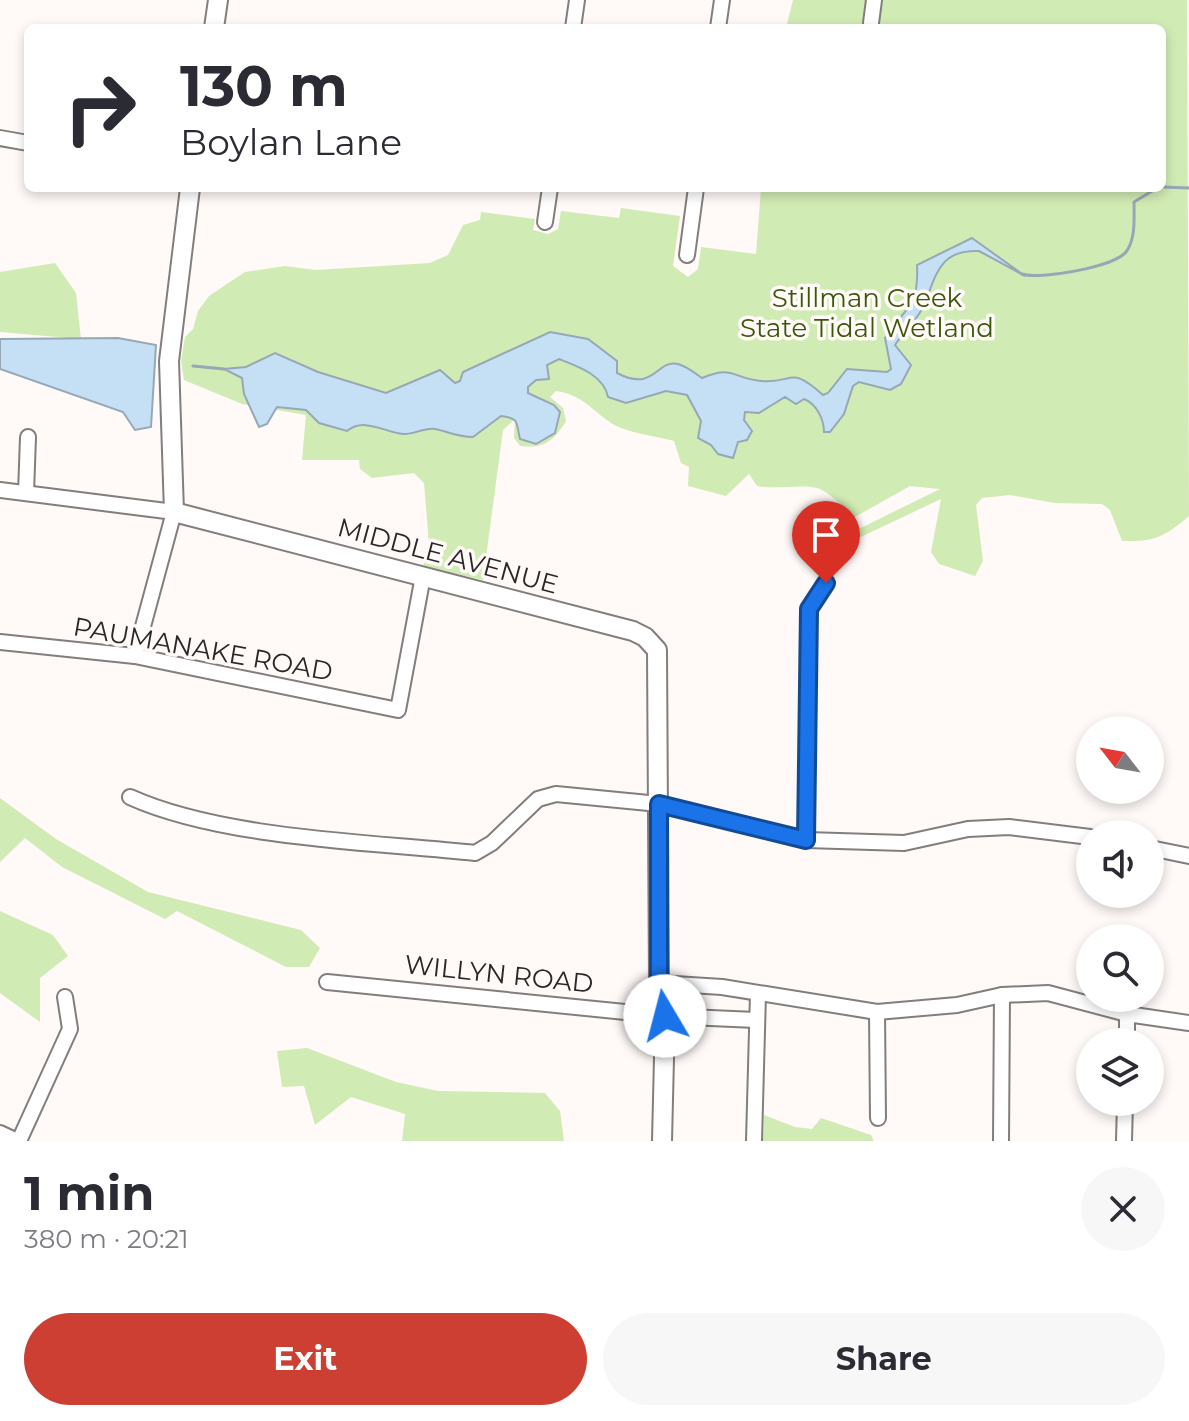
<!DOCTYPE html>
<meta charset="utf-8">
<style>
:root{--surface:#fff;--page:#f7f7f7;--text:#2b2b33;--muted:#7c7c81;--accent:#cc3f32}
body{margin:0;font-family:Montserrat,sans-serif;background:var(--page);color:var(--text);height:100vh;display:flex;flex-direction:column;font-size:30px;white-space:nowrap}
*{box-sizing:border-box;margin:0}
p{font-size:26px;color:var(--muted)}
.icon{flex:none;width:44px;height:44px;fill:none;stroke:currentColor;stroke-width:2;stroke-linecap:round;stroke-linejoin:round}
.map{position:relative;height:1141px;overflow:hidden}
.side{display:flex;flex-direction:column;background:var(--surface);flex:1}
.side>*{flex:none}
.top-card{position:absolute;left:24px;top:24px;width:1142px;height:168px;border-radius:12px;box-shadow:0 4px 12px #0003;background:#fff;color:var(--text);overflow:hidden}
.needle{width:52px;rotate:301deg}
.buttons{position:absolute;left:1076px;top:716px;display:grid;gap:16px}
.buttons a{display:grid;place-items:center;width:88px;height:88px;border-radius:50%;background:var(--surface);box-shadow:0 4px 12px #0003;font-size:40px}
.pin{position:absolute;display:grid;place-items:center;width:68px;height:68px;color:#fff;margin:-82px -34px;border-radius:50% 50% 50% 0;rotate:-45deg;box-shadow:0 0 8px #0007}
.pin .icon{rotate:45deg}
.me{position:absolute;width:88px;margin:-44px;rotate:352deg;stroke-linejoin:round;filter:drop-shadow(0 0 6px #0008)}
.turn{display:flex;align-items:center;gap:28px;height:168px;padding:0 24px;font-size:36px}
.turn .icon{width:104px;height:104px;stroke-width:2.5}
.turn b{display:block;font-size:56px;line-height:68px}
.round{display:grid;place-items:center;flex:none;width:84px;height:84px;border-radius:42px;background:var(--page)}
.headline{display:flex;align-items:center;justify-content:space-between;height:136px;padding:0 24px}
h1{font-size:48px;font-weight:700;line-height:60px}
.button{display:flex;gap:16px;margin-top:auto;padding:16px 24px}
.button a{flex:1;height:92px;border-radius:48px;background:var(--accent);color:#fff;font-size:32px;font-weight:700;line-height:92px;text-align:center}
.button a+a{background:var(--page);color:var(--text)}
.map>svg:first-child{display:block}
</style>
<div class="map">
<svg width="1189" height="1141" viewBox="0 0 1189 1141">
<rect width="100%" height="100%" fill="#fff9f7"/>
<g fill="#d1ebb4">
<path d="M793,0H1187L1189,516C1164,537 1155,542 1122,541L1110,510L1102,504L1055,503L1010,495L982,498L976,505L983,561L975,576L939,564L931,552L941,499L810,561L812,552L940,489L910,486L855,517C844,508 832,495 820,489C804,483 777,490 757,486L749,474L726,496L688,486L689,467L681,463L674,441C655,436 627,433 611,423C592,410 581,394 556,391L550,397L563,408L566,421C554,441 544,449 520,446L514,438L515,419L503,430L483,580L423,567L429,544L424,483L414,473L372,478L360,469L359,460H302L306,415L242,404L184,380L181,361L185,337L193,329L198,311L209,296L245,272L285,266L316,270L430,263L448,255L463,225L480,220L481,212L535,219L533,230L548,234L558,229L561,211L619,218L621,208L680,216L673,266L688,277L698,269L701,247L756,254L761,188H1162V28H786Z"/>
<path d="M55,263L76,293L81,339L0,332V272Z"/>
<path d="M0,798L56,839L148,892L301,930L320,948L309,967H286L177,911L165,919L62,867L25,838L0,862Z"/>
<path d="M0,911L53,935L68,956L40,978V1022L0,993Z"/>
<path d="M307,1048L396,1082L438,1091L545,1093L560,1111L564,1141H402L405,1114L351,1097L315,1125L304,1086L282,1087L277,1051Z"/>
<path d="M764,1115L795,1127L812,1129L821,1118L871,1135L874,1141H763Z"/>
</g>
<g fill="#c5e0f4" stroke="#96a8b6" stroke-width="2">
<path d="M972,238L1025,276L979,251C936,249 936,280 922,309C915,322 903,333 895,345L911,365L901,384L890,390L859,382L853,386L844,414L830,432H824C824,420 817,404 804,399L796,404L785,397L759,413L745,412L744,420L752,431L747,440L738,442L733,458L718,454L711,445L698,438L701,421L687,395L666,391L626,403L608,397C604,375 577,366 559,359L547,365L549,379L536,380L528,387V393L554,405L560,412L555,433L536,444L520,439C516,423 520,418 501,416L473,437C458,437 449,432 435,429C425,427 413,435 403,434C384,432 364,417 347,431L319,423L306,410L277,407L267,424L259,427L244,394L242,378L224,369L246,367L275,353L318,372L386,393L440,370L455,383L460,381L463,372L550,332L588,339L617,361V373C655,393 656,359 678,364C686,366 695,373 702,378C733,365 732,378 761,381C795,384 788,364 823,395L828,393L847,369L887,372L891,369L885,338C906,306 919,308 917,265Z"/>
<path d="M118,338L156,345L151,427L135,430L123,412L0,369V339Z"/>
</g>
<g fill="none" stroke-linecap="round" stroke-linejoin="round">
<g stroke="#96a8b6" stroke-width="3">
<path d="M1162,187L1189,188"/>
<path d="M1022,274C1039,280 1114,267 1126,252C1136,239 1134,217 1134,202L1157,188"/>
<path d="M193,366L224,369"/>
</g>
<g stroke="#837e7c" stroke-width="18">
<g id="minor">
<path d="M871,23L874,0"/>
<path d="M573,28L577,0"/>
<path d="M718,28L722,0"/>
<path d="M0,138L28,143"/>
<path d="M545,222L550,188"/>
<path d="M687,255L696,188"/>
<path d="M0,490L174,512L135,656"/>
<path d="M26,493L28,437"/>
<path d="M0,642L135,656L398,710L423,576"/>
<path d="M130,797C223,839 373,842 475,853L492,843L538,799L556,794L659,804L806,840L904,843L968,829L1009,827L1090,837"/>
<path d="M806,840L809,609L826,583"/>
<path d="M1150,848L1189,856"/>
<path d="M327,982L665,1016L756,1020"/>
<path d="M659,983L722,987L877,1012L957,1005L1002,995L1048,993L1127,1014L1189,1023"/>
<path d="M877,1012L878,1118"/>
<path d="M1127,1042V1014"/>
<path d="M0,1133L17,1141"/>
<path d="M19,1141L70,1029L65,997"/>
<path d="M754,1141L758,994"/>
<path d="M1001,1141L1002,995"/>
<path d="M1124,1141L1125,1102"/>
</g>
</g>
<g stroke="#837e7c" stroke-width="22">
<g id="major">
<path d="M214,28L218,0"/>
<path d="M190,188L169,361L174,512L633,631L645,637L657,650L659,983L665,1016L662,1141"/>
</g>
</g>
<use href="#minor" stroke="#fff" stroke-width="14"/>
<use href="#major" stroke="#fff" stroke-width="18"/>
</g>
<g fill="none" stroke-linecap="round" stroke-linejoin="round">
<g stroke="#114b97" stroke-width="20">
<path id="route" d="M665,1016L659,983V804L806,840L809,609L826,583"/>
</g>
<use href="#route" stroke="#1a73e8" stroke-width="14"/>
</g>
<g text-anchor="middle" stroke-width="7" stroke-linejoin="round" paint-order="stroke">
<g font-size="26" fill="#3b570b" stroke="#fff9f7">
<text x="867" y="307">Stillman Creek<tspan x="867" dy="30">State Tidal Wetland</tspan></text>
</g>
<g font-size="26" fill="#292727" stroke="#fff9f7">
<text transform="translate(448 556) rotate(15)" y="9">MIDDLE AVENUE</text>
<text transform="translate(203 649) rotate(10)" y="9">PAUMANAKE ROAD</text>
<text transform="translate(499 974) rotate(6)" y="9">WILLYN ROAD</text>
</g>
</g>
</svg>
<div class="buttons">
<a><svg class="needle" viewBox="-14 -14 28 28"><path d="M0-13l5 13h-10z" fill="#e53935"/><path d="M0 13l5-13h-10z" fill="#7c7c81"/></svg></a>
<a><svg class="icon" aria-label="sound" viewBox="0 0 24 24"><path d="M4 9h4l5-4v14l-5-4H4zM17 9q2 3 0 6"/></svg></a>
<a><svg class="icon" aria-label="search" viewBox="0 0 24 24"><circle cx="10" cy="10" r="6"/><path d="M15 15l6 6"/></svg></a>
<a><svg class="icon" aria-label="layers" viewBox="0 0 24 24"><path d="M12 4l9 5-9 5-9-5zM3 14l9 5 9-5"/></svg></a>
</div>
<div class="pin" style="left:826px;top:583px;background:#d93025"><svg class="icon" aria-label="arrive" viewBox="0 0 24 24"><path d="M6 21V4h12l-3 4 3 4H6"/></svg></div>
<svg class="me" style="left:665px;top:1016px" viewBox="-20 -20 40 40"><circle r="19" fill="#fff"/><path d="M0-13L10 11 0 6-10 11z" fill="#1a73e8"/></svg>
<div class="top-card">
<div class="turn"><svg class="icon" aria-label="right" viewBox="0 0 24 24"><path d="M7 20v-9h11M14 6l5 5-5 5"/></svg><div><b>130 m</b>Boylan Lane</div></div>
</div>
</div>
<section class="side">
<div class="headline"><div><h1>1 min</h1><p>380 m · 20:21</p></div><a class="round"><svg class="icon" aria-label="close" viewBox="0 0 24 24"><path d="M6 6l12 12M18 6L6 18"/></svg></a></div>
<div class="button"><a>Exit</a><a>Share</a></div>
</section>
